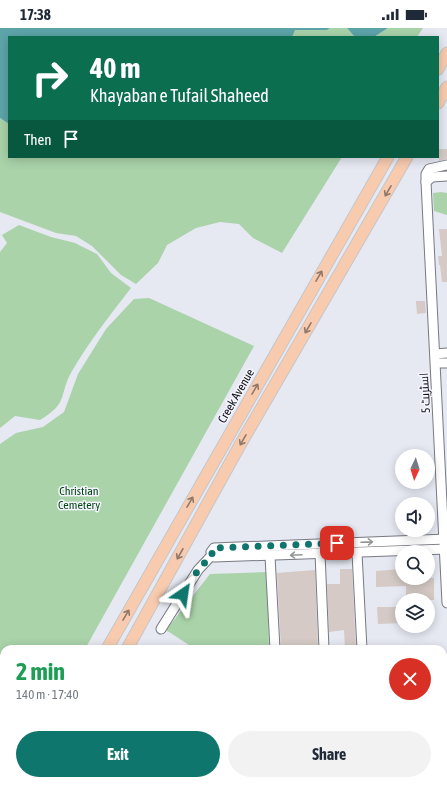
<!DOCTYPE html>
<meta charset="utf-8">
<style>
:root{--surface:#fff;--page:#f2f2f3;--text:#1f2937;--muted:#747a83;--accent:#0f766e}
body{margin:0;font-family:"Asap Condensed",Cairo,sans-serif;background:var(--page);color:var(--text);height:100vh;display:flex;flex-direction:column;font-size:15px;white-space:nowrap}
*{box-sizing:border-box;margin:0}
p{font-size:13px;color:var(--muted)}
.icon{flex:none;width:22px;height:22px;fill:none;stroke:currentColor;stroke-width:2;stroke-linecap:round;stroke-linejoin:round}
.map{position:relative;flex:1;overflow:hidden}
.details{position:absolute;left:0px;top:617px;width:447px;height:140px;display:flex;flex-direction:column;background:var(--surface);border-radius:12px 12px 0 0;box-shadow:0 2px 10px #0003}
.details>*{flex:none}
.top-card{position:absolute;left:8px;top:8px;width:431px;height:122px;border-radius:0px;box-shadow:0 2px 10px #0003;background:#0b6e4f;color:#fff;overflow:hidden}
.needle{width:26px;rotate:184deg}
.buttons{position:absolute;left:395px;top:421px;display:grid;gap:8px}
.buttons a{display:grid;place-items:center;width:40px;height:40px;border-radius:50%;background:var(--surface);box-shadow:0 2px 10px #0003;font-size:20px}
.pin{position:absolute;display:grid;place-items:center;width:34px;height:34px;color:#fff;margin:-17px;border-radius:8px;box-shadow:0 2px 6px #0006}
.me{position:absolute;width:44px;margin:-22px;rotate:32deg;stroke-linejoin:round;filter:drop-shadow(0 0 3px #0008)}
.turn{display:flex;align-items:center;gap:14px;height:84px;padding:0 16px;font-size:18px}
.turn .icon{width:52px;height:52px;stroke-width:2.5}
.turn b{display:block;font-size:28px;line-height:34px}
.then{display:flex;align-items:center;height:38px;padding:0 16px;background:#0003;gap:8px;font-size:15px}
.round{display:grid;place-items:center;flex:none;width:42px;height:42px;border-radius:21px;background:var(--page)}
.overview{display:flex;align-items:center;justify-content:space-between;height:68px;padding:0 16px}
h1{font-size:24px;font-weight:700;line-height:30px;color:#1e9e55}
.cta{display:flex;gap:8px;margin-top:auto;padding:8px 16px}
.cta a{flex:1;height:46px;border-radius:24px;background:var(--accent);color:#fff;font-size:16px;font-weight:700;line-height:46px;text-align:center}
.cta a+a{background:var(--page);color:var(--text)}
.status{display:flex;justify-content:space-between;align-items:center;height:28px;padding:0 20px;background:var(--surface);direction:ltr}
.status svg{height:11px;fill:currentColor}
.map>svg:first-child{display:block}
</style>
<div class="status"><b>17:38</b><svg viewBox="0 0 49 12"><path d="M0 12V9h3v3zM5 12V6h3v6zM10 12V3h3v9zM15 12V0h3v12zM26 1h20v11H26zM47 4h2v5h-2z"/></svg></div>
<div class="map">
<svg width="447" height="757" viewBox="0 0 447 757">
<rect width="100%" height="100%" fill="#e6e8f2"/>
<g fill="#aad3aa">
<path d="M330,0H347L354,8L357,9H292L294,2H326Z"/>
<path d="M388,0H423L417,9H374Z"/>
<path d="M0,90L9,96V129H342L282,225L253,210L239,196L220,194L196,200L167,217L158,235L136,256L121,247L92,218L76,208L56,205L0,184Z"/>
<path d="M441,164L447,165V187L434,183L433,165Z"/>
<path d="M19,197L51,209L75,215L97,226L111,245L131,260C110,287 89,314 72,343C58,367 70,374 40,392L15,388L0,400V224L7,215L2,207Z"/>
<path d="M149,270L254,318L85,621H4V694L0,692V416L16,405L43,399L64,384L78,346L106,301L134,271Z"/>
<path d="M267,544L269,621H195L166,602L210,546Z"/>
<path d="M101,753H341L325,757H107Z"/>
</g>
<g fill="#5da5a9">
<path d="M0,0H330L327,2H295L292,9H9V96L0,90Z"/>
<path d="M347,0H388L374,9L354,8Z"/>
</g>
<g fill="#d5cac5">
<path d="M438,121H447V131L439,133Z"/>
<path d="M439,201H447V254H442L440,237H439L438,228H442Z"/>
<path d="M416,273H425L426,285L417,286Z"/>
<path d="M340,541H352L356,621H345L344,602L329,604L327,556H340Z"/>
<path d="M401,541L402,550H434V572H406V558L376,559V543Z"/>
<path d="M315,542L318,621H281L277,545Z"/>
<path d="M377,579H401L402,595L378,596Z"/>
</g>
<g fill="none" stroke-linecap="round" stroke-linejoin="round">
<g stroke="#777983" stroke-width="11">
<g id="minor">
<path d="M447,137L429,141L426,146V154L447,575"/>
<path d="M426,154L432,149L447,148"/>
<path d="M436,326L447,325"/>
<path d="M436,335H447"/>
<path d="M447,511L214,520L211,524L214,529L447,521"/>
<path d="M320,525L324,621"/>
<path d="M357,525L362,621"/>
<path d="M270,528L275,621"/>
<path d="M161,601L198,542L212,527"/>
<path d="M443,704H447"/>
<path d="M371,753V757"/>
<path d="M413,753V757"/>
<path d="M92,755L95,757"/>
</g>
</g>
<g stroke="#c6c6c7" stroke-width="13">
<g id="major">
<path d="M438,41L447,25"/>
<path d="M438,75L447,59"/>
<path d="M107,621L388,129"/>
<path d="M127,621L240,417L407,129"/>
<path d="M42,757L44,753"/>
<path d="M64,757L66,753"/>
</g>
</g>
<use href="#minor" stroke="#fff" stroke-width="9"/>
<use href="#major" stroke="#f8cbaf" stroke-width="11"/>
</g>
<defs><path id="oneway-shaft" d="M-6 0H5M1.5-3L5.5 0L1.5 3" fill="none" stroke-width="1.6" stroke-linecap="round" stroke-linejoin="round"/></defs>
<g stroke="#90786a">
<use href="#oneway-shaft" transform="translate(388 163) rotate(120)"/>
<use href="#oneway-shaft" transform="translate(319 248) rotate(-60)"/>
<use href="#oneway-shaft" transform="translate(308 300) rotate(120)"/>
<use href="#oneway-shaft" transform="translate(255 361) rotate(-60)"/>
<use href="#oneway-shaft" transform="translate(243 412) rotate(120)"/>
<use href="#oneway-shaft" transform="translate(190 474) rotate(-60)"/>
<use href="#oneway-shaft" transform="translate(180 526) rotate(119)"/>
<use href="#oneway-shaft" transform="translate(126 587) rotate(-60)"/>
</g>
<g stroke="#949596">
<use href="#oneway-shaft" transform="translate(367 514) rotate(-2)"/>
<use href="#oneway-shaft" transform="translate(296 527) rotate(177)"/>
</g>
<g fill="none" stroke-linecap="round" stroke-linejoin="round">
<path stroke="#0f766e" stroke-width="7" stroke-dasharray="0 12.6" d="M183,566L198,542L212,527V522L214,520L337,515"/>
</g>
<g text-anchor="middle" stroke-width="3" stroke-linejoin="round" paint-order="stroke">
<g font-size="12" fill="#121316" stroke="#f4f5fe">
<text transform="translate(425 365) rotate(-93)" y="4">اسٹریٹ 5</text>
<text transform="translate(236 368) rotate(-60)" y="4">Creek Avenue</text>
</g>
<g font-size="12" fill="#054612" stroke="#f4f5fe">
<text x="79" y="467">Christian<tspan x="79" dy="14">Cemetery</tspan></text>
</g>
</g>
</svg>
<div class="buttons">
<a><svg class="needle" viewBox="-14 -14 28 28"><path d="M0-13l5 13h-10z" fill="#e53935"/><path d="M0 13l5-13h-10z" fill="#747a83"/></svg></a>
<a><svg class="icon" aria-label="sound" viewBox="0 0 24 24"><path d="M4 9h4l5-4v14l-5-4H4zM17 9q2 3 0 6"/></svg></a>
<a><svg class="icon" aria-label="search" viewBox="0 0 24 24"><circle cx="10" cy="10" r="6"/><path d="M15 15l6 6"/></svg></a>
<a><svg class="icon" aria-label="layers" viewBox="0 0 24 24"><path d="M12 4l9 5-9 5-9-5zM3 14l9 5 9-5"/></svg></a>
</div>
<div class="pin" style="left:337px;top:515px;background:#d93025"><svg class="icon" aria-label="arrive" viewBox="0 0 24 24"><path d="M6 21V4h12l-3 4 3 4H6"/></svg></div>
<svg class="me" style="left:183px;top:566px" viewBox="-20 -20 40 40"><path d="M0-17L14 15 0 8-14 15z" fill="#0f766e" stroke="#fff" stroke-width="4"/></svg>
<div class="top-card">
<div class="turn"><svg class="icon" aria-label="right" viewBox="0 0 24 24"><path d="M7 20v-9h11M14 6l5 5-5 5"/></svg><div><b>40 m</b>Khayaban e Tufail Shaheed</div></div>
<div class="then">Then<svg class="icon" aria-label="arrive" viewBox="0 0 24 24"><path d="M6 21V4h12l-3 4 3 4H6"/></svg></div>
</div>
<section class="details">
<div class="overview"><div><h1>2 min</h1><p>140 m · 17:40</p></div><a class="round" style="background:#d93025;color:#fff"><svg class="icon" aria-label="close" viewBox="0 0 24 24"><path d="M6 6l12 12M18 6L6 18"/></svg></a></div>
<div class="cta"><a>Exit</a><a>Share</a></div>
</section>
</div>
